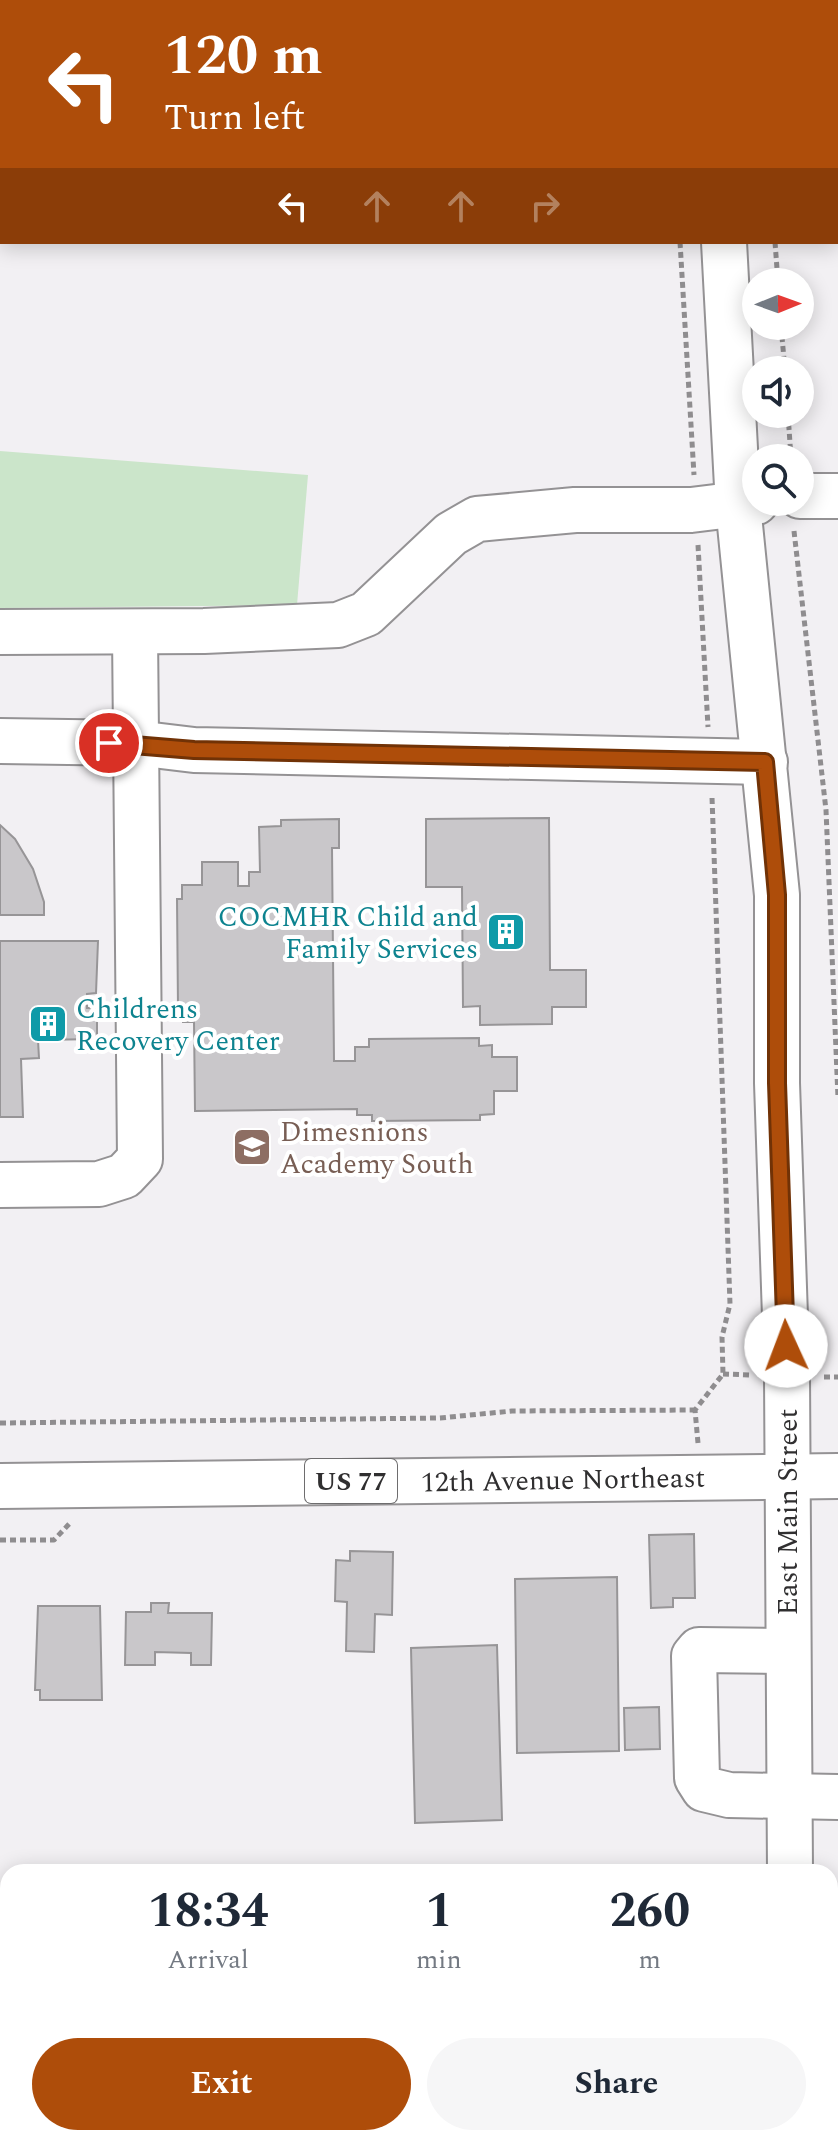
<!DOCTYPE html>
<style>
:root{--surface:#fff;--page:#f6f6f7;--text:#1f2937;--muted:#747a83;--accent:#ae4d0a}
body{margin:0;font-family:Spectral,serif;background:var(--page);color:var(--text);height:100vh;display:flex;flex-direction:column;font-size:30px;white-space:nowrap}
*{box-sizing:border-box;margin:0}
p{font-size:26px;color:var(--muted)}
.icon{flex:none;width:44px;height:44px;fill:none;stroke:currentColor;stroke-width:2;stroke-linecap:round;stroke-linejoin:round}
.map{position:relative;flex:1;overflow:hidden}
.details{position:absolute;left:0px;top:1864px;width:838px;height:282px;display:flex;flex-direction:column;background:var(--surface);border-radius:24px 24px 0 0;box-shadow:0 4px 20px #0003}
.details>*{flex:none}
.banner{position:absolute;left:0px;top:0px;width:838px;height:244px;box-shadow:0 4px 20px #0003;background:#ae4d0a;color:#fff;overflow:hidden}
.needle{width:52px;rotate:89deg}
.buttons{position:absolute;left:742px;top:268px;display:grid;gap:16px}
.buttons a{display:grid;place-items:center;width:72px;height:72px;border-radius:50%;background:var(--surface);box-shadow:0 4px 20px #0003;font-size:40px}
.pin{position:absolute;display:grid;place-items:center;width:68px;height:68px;color:#fff;margin:-34px;border:4px solid #fff;border-radius:50%;box-shadow:0 2px 8px #0007}
.me{position:absolute;width:88px;margin:-44px;rotate:358deg;stroke-linejoin:round;filter:drop-shadow(0 0 6px #0008)}
.turn{display:flex;align-items:center;gap:28px;height:168px;padding:0 32px;font-size:36px}
.turn .icon{width:104px;height:104px;stroke-width:2.5}
.turn b{display:block;font-size:56px;line-height:68px}
.lanes{display:flex;align-items:center;height:76px;padding:0 32px;background:#0003;justify-content:center;gap:40px;direction:ltr}
.lanes .off{opacity:.35}
.eta{display:flex;justify-content:space-evenly;align-items:center;height:136px;text-align:center}
.eta b{font-size:48px;font-weight:700;line-height:56px}
.action{display:flex;gap:16px;margin-top:auto;padding:16px 32px}
.action a{flex:1;height:92px;border-radius:48px;background:var(--accent);color:#fff;font-size:32px;font-weight:700;line-height:92px;text-align:center}
.action a+a{background:var(--page);color:var(--text)}
.map>svg:first-child{display:block}
</style>
<div class="map">
<svg width="838" height="2145" viewBox="0 0 838 2145">
<rect width="100%" height="100%" fill="#f2f0f3"/>
<path fill="#cbe5ca" d="M0,451L308,475L297,605L0,608Z"/>
<g fill="none" stroke-linecap="round" stroke-linejoin="round">
<path stroke="#8599b6" stroke-width="9" d="M331,0L334,2"/>
</g>
<g fill="#c9c7ca" stroke="#979597" stroke-width="2">
<path d="M549,818L550,970H586V1007H552V1024L480,1025V1006L463,1007L462,887H426V819Z"/>
<path d="M339,819V848H332L334,1061H355V1047H369V1039L479,1038V1046L492,1045V1057H517V1091H494V1114L480,1115V1120L372,1121V1115H357V1109L195,1111L194,1022H183V1008H178L177,899H182V885H202V862H238V886H249V872H260L259,827L281,826V820Z"/>
<path d="M0,825L15,839L33,869L44,902V915H0Z"/>
<path d="M0,941H98L96,993L87,994V1008H97V1039L38,1040L39,1058L21,1059L23,1117H0Z"/>
<path d="M694,1534L695,1598H673V1607L651,1608L649,1535Z"/>
<path d="M350,1551L393,1552L392,1615L375,1614L374,1652L346,1651L347,1602L335,1601L336,1560L350,1561Z"/>
<path d="M617,1577L619,1751L517,1753L515,1579Z"/>
<path d="M151,1603H169L168,1613H212L211,1665H191V1653L155,1652V1665H125L126,1612H151Z"/>
<path d="M38,1606H100L102,1700H40V1690H35Z"/>
<path d="M497,1645L502,1820L415,1823L411,1648Z"/>
<path d="M659,1707L660,1749L625,1750L624,1708Z"/>
<rect x="0" y="2056" width="8" height="59"/>
<rect x="183" y="2138" width="148" height="7"/>
</g>
<g fill="none" stroke-linecap="round" stroke-linejoin="round">
<g stroke="#949294" stroke-width="48">
<g id="minor">
<path d="M717,0V2"/>
<path d="M816,0V2"/>
<path d="M836,76L838,74"/>
<path d="M836,202L838,213"/>
<path d="M724,242L738,505L777,895V1083L787,1375L790,1872"/>
<path d="M800,496H838"/>
<path d="M0,632L204,631L338,625L366,614L451,534L477,519L575,510H691L756,502"/>
<path d="M0,741L136,743L194,750L765,762"/>
<path d="M0,1185L99,1184L124,1176L140,1159L135,632"/>
<path d="M788,1651L699,1650L694,1656L697,1778L704,1789L729,1795L838,1797"/>
<path d="M830,1989H838"/>
<path d="M792,2138V2145"/>
</g>
</g>
<g stroke="#949294" stroke-width="48">
<path id="major" d="M0,1486L838,1476"/>
</g>
<g stroke="#8f8d8f" stroke-width="5" stroke-dasharray="6 4" stroke-linecap="butt">
<path d="M680,242L694,475"/>
<path d="M775,242L778,282"/>
<path d="M781,326L785,370"/>
<path d="M788,414L791,458"/>
<path d="M794,531L826,810L838,1098"/>
<path d="M698,545L708,727"/>
<path d="M723,1374L750,1375"/>
<path d="M824,1377H838"/>
<path d="M0,1423L440,1418L512,1411L695,1410"/>
<path d="M698,1443L695,1410L723,1374L722,1337L730,1304L712,797"/>
<path d="M0,1540H54L71,1522"/>
</g>
<use href="#minor" stroke="#fff" stroke-width="44"/>
<use href="#major" stroke="#fff" stroke-width="44"/>
</g>
<g fill="none" stroke-linecap="round" stroke-linejoin="round">
<g stroke="#713206" stroke-width="20">
<path id="route" d="M109,743L194,750L765,762L777,895V1083L786,1346"/>
</g>
<use href="#route" stroke="#ae4d0a" stroke-width="14"/>
</g>
<defs>
<g id="building-square" transform="scale(2)"><rect x="-9" y="-9" width="18" height="18" rx="4" fill="#0f9aa8" stroke="#fff"/><path d="M-4-6H4V6H1V3H-1V6H-4ZM-2.5-4.3h1.7v1.8h-1.7ZM.8-4.3h1.7v1.8H.8ZM-2.5-1h1.7V.8h-1.7ZM.8-1h1.7V.8H.8Z" fill="#fff"/></g>
<g id="school-square" transform="scale(2)"><rect x="-9" y="-9" width="18" height="18" rx="4" fill="#8d6e63" stroke="#fff"/><path d="M0-5L7-2L0 1L-7-2ZM-4 1L0 2.5L4 1V4Q0 6-4 4Z" fill="#fff"/></g>
</defs>
<g fill-rule="evenodd">
<use href="#building-square" x="506" y="932"/>
<use href="#building-square" x="48" y="1024"/>
<use href="#school-square" x="252" y="1147"/>
</g>
<g text-anchor="middle" stroke-width="8" stroke-linejoin="round" paint-order="stroke">
<rect fill="#fff" stroke="#6e6d6e" stroke-width="2" x="305" y="1459" width="92" height="44" rx="6"/>
<g font-size="26" font-weight="bold" fill="#302f30">
<text x="351" y="1490">US 77</text>
</g>
<g font-size="28" fill="#0d838f" stroke="#fff" text-anchor="end">
<text x="478" y="926">COCMHR Child and<tspan x="478" dy="32">Family Services</tspan></text>
<text x="76" y="1018" text-anchor="start">Childrens<tspan x="76" dy="32">Recovery Center</tspan></text>
</g>
<g font-size="28" fill="#785e54" stroke="#fff" text-anchor="start">
<text x="280" y="1141">Dimesnions<tspan x="280" dy="32">Academy South</tspan></text>
</g>
<g font-size="28" fill="#302f30" stroke="#fff">
<text transform="translate(563 1479) rotate(-1)" y="10">12th Avenue Northeast</text>
<text transform="translate(787 1512) rotate(-90)" y="10">East Main Street</text>
</g>
</g>
</svg>
<div class="buttons">
<a><svg class="needle" viewBox="-14 -14 28 28"><path d="M0-13l5 13h-10z" fill="#e53935"/><path d="M0 13l5-13h-10z" fill="#747a83"/></svg></a>
<a><svg class="icon" aria-label="sound" viewBox="0 0 24 24"><path d="M4 9h4l5-4v14l-5-4H4zM17 9q2 3 0 6"/></svg></a>
<a><svg class="icon" aria-label="search" viewBox="0 0 24 24"><circle cx="10" cy="10" r="6"/><path d="M15 15l6 6"/></svg></a>
</div>
<div class="pin" style="left:109px;top:743px;background:#d93025"><svg class="icon" aria-label="arrive" viewBox="0 0 24 24"><path d="M6 21V4h12l-3 4 3 4H6"/></svg></div>
<svg class="me" style="left:786px;top:1346px" viewBox="-20 -20 40 40"><circle r="19" fill="#fff"/><path d="M0-13L10 11 0 6-10 11z" fill="#ae4d0a"/></svg>
<div class="banner">
<div class="turn"><svg class="icon" aria-label="left" viewBox="0 0 24 24"><path d="M17 20v-9H6M10 6l-5 5 5 5"/></svg><div><b>120 m</b>Turn left</div></div>
<div class="lanes"><svg class="icon" aria-label="left" viewBox="0 0 24 24"><path d="M17 20v-9H6M10 6l-5 5 5 5"/></svg><svg class="icon off" aria-label="ahead" viewBox="0 0 24 24"><path d="M12 20V5M6 11l6-6 6 6"/></svg><svg class="icon off" aria-label="ahead" viewBox="0 0 24 24"><path d="M12 20V5M6 11l6-6 6 6"/></svg><svg class="icon off" aria-label="right" viewBox="0 0 24 24"><path d="M7 20v-9h11M14 6l5 5-5 5"/></svg></div>
</div>
<section class="details">
<div class="eta">
<div><b>18:34</b><p>Arrival</p></div>
<div><b>1</b><p>min</p></div>
<div><b>260</b><p>m</p></div>
</div>
<div class="action"><a>Exit</a><a>Share</a></div>
</section>
</div>
